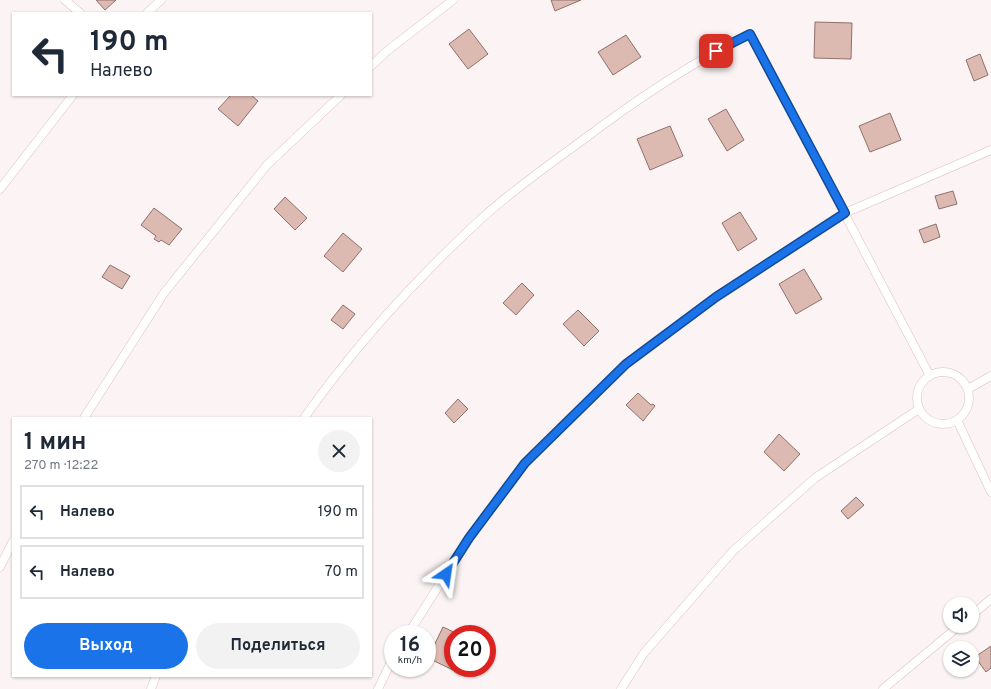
<!DOCTYPE html>
<html lang="ru">
<meta charset="utf-8">
<style>
:root{--surface:#fff;--page:#f2f2f3;--text:#1f2937;--muted:#747a83;--line:#e0e1e3;--accent:#1a73e8}
body{margin:0;font-family:Overpass,sans-serif;background:var(--page);color:var(--text);height:100vh;display:flex;flex-direction:column;font-size:15px;white-space:nowrap}
*{box-sizing:border-box;margin:0}
p{font-size:13px;color:var(--muted)}
.icon{flex:none;width:22px;height:22px;fill:none;stroke:currentColor;stroke-width:2;stroke-linecap:round;stroke-linejoin:round}
.map{position:relative;flex:1;overflow:hidden}
.drawer{position:absolute;left:12px;top:417px;width:360px;height:260px;display:flex;flex-direction:column;background:var(--surface);border-radius:0px;box-shadow:0 1px 3px #0004}
.drawer>*{flex:none}
.guide{position:absolute;left:12px;top:12px;width:360px;height:84px;border-radius:0px;box-shadow:0 1px 3px #0004;background:#fff;color:var(--text);overflow:hidden}
.fabs{position:absolute;left:943px;top:597px;display:grid;gap:8px}
.fabs a{display:grid;place-items:center;width:36px;height:36px;border-radius:50%;background:var(--surface);box-shadow:0 1px 3px #0004;font-size:20px}
.speed{position:absolute;left:384px;top:625px;display:flex;gap:8px;font-size:20px;font-weight:700;text-align:center}
.speed>*{display:grid;place-content:center;width:52px;height:52px;border-radius:50%;background:var(--surface);box-shadow:0 1px 3px #0004;line-height:1}
.speed small{font-size:10px;font-weight:400}
.speed .limit{border:6px solid #d22;background:#fff;color:#111}
.pin{position:absolute;display:grid;place-items:center;width:34px;height:34px;color:#fff;margin:-17px;border-radius:8px;box-shadow:0 2px 6px #0006}
.me{position:absolute;width:44px;margin:-22px;rotate:32deg;stroke-linejoin:round;filter:drop-shadow(0 0 3px #0008)}
.turn{display:flex;align-items:center;gap:14px;height:84px;padding:0 12px;font-size:18px}
.turn .icon{width:52px;height:52px;stroke-width:2.5}
.turn b{display:block;font-size:28px;line-height:34px}
.round{display:grid;place-items:center;flex:none;width:42px;height:42px;border-radius:21px;background:var(--page)}
.headline{display:flex;align-items:center;justify-content:space-between;height:68px;padding:0 12px}
h1{font-size:24px;font-weight:700;line-height:30px}
.button{display:flex;gap:8px;margin-top:auto;padding:8px 12px}
.button a{flex:1;height:46px;border-radius:24px;background:var(--accent);color:#fff;font-size:16px;font-weight:700;line-height:46px;text-align:center}
.button a+a{background:var(--page);color:var(--text)}
ul{padding:0;list-style:none}
li{display:flex;align-items:center;gap:12px;height:54px;margin:0 8px 6px;padding:0 4px;border:2px solid var(--line);border-radius:0px}
li div{flex:1}
li b{display:block;font-size:15px}
li em{font-style:normal}
.map>svg:first-child{display:block}
</style>
<div class="map">
<svg width="991" height="689" viewBox="0 0 991 689">
<rect width="100%" height="100%" fill="#fbf3f4"/>
<g fill="#dcb9b1" stroke="#91716a">
<path d="M96,0H116L105,10Z"/>
<path d="M551,0H581L555,11Z"/>
<path d="M815,22L852,23L851,59L814,58Z"/>
<path d="M469,29L488,54L468,69L449,44Z"/>
<path d="M626,35L641,57L613,75L598,52Z"/>
<path d="M980,54L988,75L974,81L966,60Z"/>
<path d="M231,95H251L258,101L238,126L218,109Z"/>
<path d="M726,109L744,140L727,151L708,119Z"/>
<path d="M890,113L901,140L870,152L859,126Z"/>
<path d="M670,126L683,156L650,170L637,139Z"/>
<path d="M953,191L957,204L939,209L935,196Z"/>
<path d="M285,197L307,218L295,230L274,209Z"/>
<path d="M154,208L182,229L169,245L161,240L159,242L154,239L156,236L141,225Z"/>
<path d="M740,212L757,239L738,251L722,223Z"/>
<path d="M936,224L940,237L924,243L919,230Z"/>
<path d="M343,233L362,249L343,272L324,256Z"/>
<path d="M110,265L130,276L122,289L102,277Z"/>
<path d="M804,269L822,299L796,314L779,284Z"/>
<path d="M522,283L534,295L516,315L503,303Z"/>
<path d="M343,305L355,314L343,329L331,320Z"/>
<path d="M578,310L599,331L584,346L563,324Z"/>
<path d="M638,393L651,405L653,404L655,406L643,421L626,405Z"/>
<path d="M458,399L468,409L454,423L445,413Z"/>
<path d="M779,434L800,454L784,471L764,452Z"/>
<path d="M856,497L864,505L848,519L841,511Z"/>
<path d="M443,627L458,634H453V668H456L455,671L428,658Z"/>
<path d="M991,646V668L986,672L975,657Z"/>
</g>
<g fill="none" stroke-linecap="round" stroke-linejoin="round">
<g stroke="#e2bec1" stroke-width="9">
<g id="lane">
<path d="M65,0L80,13"/>
<path d="M147,13L161,0"/>
<path d="M371,66L387,51L453,0"/>
<path d="M0,189L73,95"/>
<circle cx="943" cy="398" r="26"/>
<path d="M968,389L991,376"/>
<path d="M84,418L164,293L267,165L341,95"/>
<path d="M304,418C355,346 417,278 482,218C512,191 547,166 580,142C633,102 690,63 750,34L930,376"/>
<path d="M957,420L991,492"/>
<path d="M0,567L13,541"/>
<path d="M972,615L991,599"/>
<path d="M408,634L469,538L525,463L625,364L716,297L845,213L991,150"/>
<path d="M151,689L156,676"/>
<path d="M378,689L393,658"/>
<path d="M621,689L644,653L733,551L815,478L919,409"/>
<path d="M883,689L959,626"/>
</g>
</g>
<use href="#lane" stroke="#fff" stroke-width="8"/>
</g>
<g fill="none" stroke-linecap="round" stroke-linejoin="round">
<g stroke="#114b97" stroke-width="10">
<path id="route" d="M446,574L469,538L525,463L626,364L716,297L845,213L750,34L716,51"/>
</g>
<use href="#route" stroke="#1a73e8" stroke-width="7"/>
</g>
</svg>
<div class="fabs">
<a><svg class="icon" aria-label="sound" viewBox="0 0 24 24"><path d="M4 9h4l5-4v14l-5-4H4zM17 9q2 3 0 6"/></svg></a>
<a><svg class="icon" aria-label="layers" viewBox="0 0 24 24"><path d="M12 4l9 5-9 5-9-5zM3 14l9 5 9-5"/></svg></a>
</div>
<div class="speed"><div>16<small>km/h</small></div><div class="limit">20</div></div>
<div class="pin" style="left:716px;top:51px;background:#d93025"><svg class="icon" aria-label="arrive" viewBox="0 0 24 24"><path d="M6 21V4h12l-3 4 3 4H6"/></svg></div>
<svg class="me" style="left:446px;top:574px" viewBox="-20 -20 40 40"><path d="M0-17L14 15 0 8-14 15z" fill="#1a73e8" stroke="#fff" stroke-width="4"/></svg>
<div class="guide">
<div class="turn"><svg class="icon" aria-label="left" viewBox="0 0 24 24"><path d="M17 20v-9H6M10 6l-5 5 5 5"/></svg><div><b>190 m</b>Налево</div></div>
</div>
<section class="drawer">
<div class="headline"><div><h1>1 мин</h1><p>270 m · 12:22</p></div><a class="round"><svg class="icon" aria-label="close" viewBox="0 0 24 24"><path d="M6 6l12 12M18 6L6 18"/></svg></a></div>
<ul>
<li><svg class="icon" aria-label="left" viewBox="0 0 24 24"><path d="M17 20v-9H6M10 6l-5 5 5 5"/></svg><div><b>Налево</b></div><em>190 m</em></li>
<li><svg class="icon" aria-label="left" viewBox="0 0 24 24"><path d="M17 20v-9H6M10 6l-5 5 5 5"/></svg><div><b>Налево</b></div><em>70 m</em></li>
</ul>
<div class="button"><a>Выход</a><a>Поделиться</a></div>
</section>
</div>
